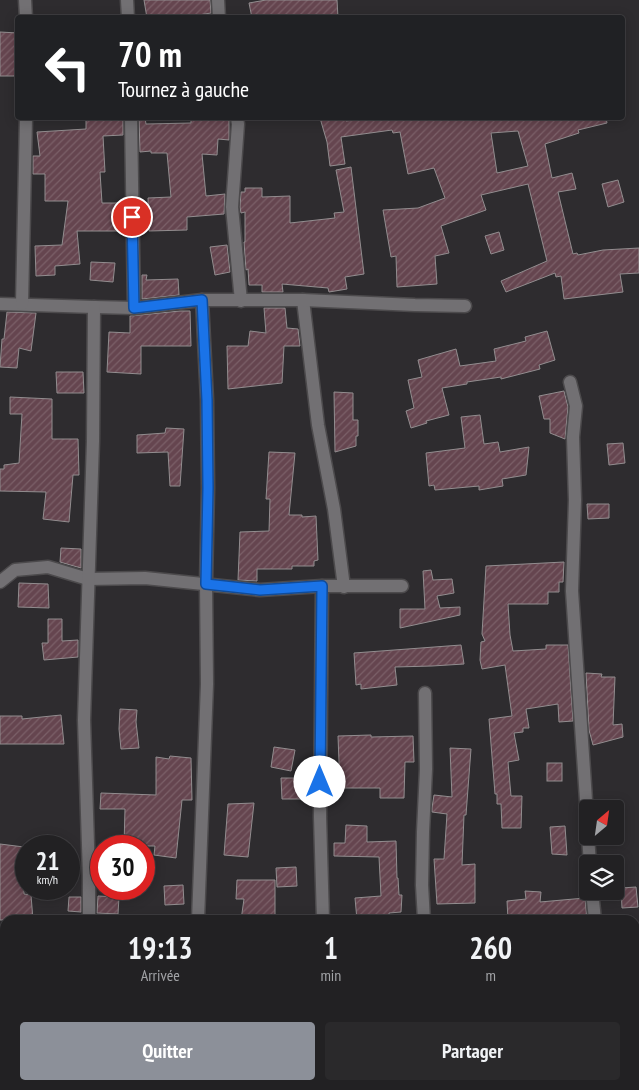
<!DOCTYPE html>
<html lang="fr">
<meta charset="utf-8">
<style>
:root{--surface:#222123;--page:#2a292b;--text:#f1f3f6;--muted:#a2a3a6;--line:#3f3e41;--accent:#8c9099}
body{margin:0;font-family:"PT Sans Narrow",sans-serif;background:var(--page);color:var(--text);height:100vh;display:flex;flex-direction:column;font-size:19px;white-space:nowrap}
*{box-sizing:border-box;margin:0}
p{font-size:16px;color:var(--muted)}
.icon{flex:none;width:28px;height:28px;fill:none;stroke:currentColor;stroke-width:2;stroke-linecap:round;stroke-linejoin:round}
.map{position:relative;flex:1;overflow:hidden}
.panel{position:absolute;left:0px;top:915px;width:640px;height:175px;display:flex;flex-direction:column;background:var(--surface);border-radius:15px 15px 0 0;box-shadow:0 2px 12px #0003,0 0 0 1px var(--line)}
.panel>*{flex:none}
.guide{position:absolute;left:15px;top:15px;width:610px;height:105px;border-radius:5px;box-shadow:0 2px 12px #0003,0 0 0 1px var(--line);background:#202124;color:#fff;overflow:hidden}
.needle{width:32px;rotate:29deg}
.tools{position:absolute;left:579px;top:800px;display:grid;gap:10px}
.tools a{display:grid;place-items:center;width:45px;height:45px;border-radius:5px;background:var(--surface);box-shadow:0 2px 12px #0003,0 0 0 1px var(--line);font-size:25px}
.speed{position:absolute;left:15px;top:835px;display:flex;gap:10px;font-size:25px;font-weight:700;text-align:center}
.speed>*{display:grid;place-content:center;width:65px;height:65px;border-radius:50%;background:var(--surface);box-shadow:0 2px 12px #0003,0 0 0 1px var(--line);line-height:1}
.speed small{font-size:12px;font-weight:400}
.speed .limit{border:8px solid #d22;background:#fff;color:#111}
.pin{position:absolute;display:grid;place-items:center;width:42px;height:42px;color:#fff;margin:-21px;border:2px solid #fff;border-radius:50%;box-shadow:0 1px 5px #0007}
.me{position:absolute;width:55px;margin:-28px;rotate:0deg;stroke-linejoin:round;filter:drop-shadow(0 0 4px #0008)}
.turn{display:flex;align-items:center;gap:18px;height:105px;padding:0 20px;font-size:22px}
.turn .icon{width:65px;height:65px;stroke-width:2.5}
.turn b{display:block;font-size:35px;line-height:42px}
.eta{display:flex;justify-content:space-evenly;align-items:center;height:85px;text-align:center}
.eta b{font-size:30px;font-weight:800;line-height:35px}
.button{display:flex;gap:10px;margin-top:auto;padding:10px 20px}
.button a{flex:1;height:58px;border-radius:5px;background:var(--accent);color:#fff;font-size:20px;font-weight:800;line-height:58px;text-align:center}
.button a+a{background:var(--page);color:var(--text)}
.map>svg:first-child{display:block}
</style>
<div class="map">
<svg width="639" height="1090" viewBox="0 0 639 1090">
<defs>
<pattern id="building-hatch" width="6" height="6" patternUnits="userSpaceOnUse" patternTransform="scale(1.25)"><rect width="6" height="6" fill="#65454f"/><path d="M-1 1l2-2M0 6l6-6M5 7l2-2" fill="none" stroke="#7b6068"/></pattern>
</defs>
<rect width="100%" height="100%" fill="#2e2c2f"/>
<g fill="url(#building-hatch)" stroke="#928d8f" fill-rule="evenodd">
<path d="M144,0H210L211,13L180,18H147Z"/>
<path d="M266,0H337L338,18H252L249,3Z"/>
<path d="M0,32L18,33V76H0Z"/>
<path d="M86,118H123V135L103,136L105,172H100L102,203H119V231H77L80,264L55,266V275L36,276L35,246L62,245L68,201H45V174H33V156H40L37,132L86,129Z"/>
<path d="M139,118H145L146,124L191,123V118H229V140L218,139L217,155L202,154L206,196L225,194L224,214L187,217V230L149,231L148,198L171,197L167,153H151V151L140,152Z"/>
<path d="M320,118H346V121L369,118H606L607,123L578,130L579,133L545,144L552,178L572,173L576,189L558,192L573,254L577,253L578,255L603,250L639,248V273L620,274L623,292L564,299L561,276L556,277L555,273L506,292L501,281L547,261L528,184L481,195L486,210L441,226L449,253L435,256L437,284L397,287L396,256L391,257L383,210L418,208L445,198L434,168L408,174L400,132L393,133L392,130L341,137L345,164L330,166L327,142ZM518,131L528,166L497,173L491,133Z"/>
<path d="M351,167L364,274L345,277L347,289L329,292L328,288L282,284L283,292H262V285H249L248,269L246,270L244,242H245V212L241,213L240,207L241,192H245V188H262V197L290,196V223L335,218L334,213L344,212L336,170Z"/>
<path d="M618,180L624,202L608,207L602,184Z"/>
<path d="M499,232L504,250L491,254L485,236Z"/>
<path d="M227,245L230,272L215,275L210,247Z"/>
<path d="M91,262L115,263L113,282L90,280Z"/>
<path d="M142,275H147L146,280L178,279L179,295L142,299Z"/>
<path d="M264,308H285L287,328L298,329L300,346H284L282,383L228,389L227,346H248L250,331L266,333Z"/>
<path d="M180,311H190L191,346H141V374L107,372L109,332L130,333V316Z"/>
<path d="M7,312L36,313L31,351L19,348L17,368L0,367L2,339H4Z"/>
<path d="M547,331L555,360L539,365L540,369L501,379V377L467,382V384L442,388L449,415L426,421L427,423L411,428L406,411L414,408L408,380L422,377L418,360L456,349L460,366L496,361L494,349L526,341L525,337Z"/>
<path d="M56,372H83L84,393H57Z"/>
<path d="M564,391L568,407L565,439L550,433V419H544L539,396Z"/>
<path d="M334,392L353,393V420H358V436H356V446L335,452Z"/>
<path d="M10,397L52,399V439H78L79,475H73L69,522L43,519L46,492L0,491V469H4V465L19,463L22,414H10Z"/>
<path d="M480,415L484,444L498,442L500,452L529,447L526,475L502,479L503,486L479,490V486L435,490L434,485L429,486L426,453L465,448L461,417Z"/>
<path d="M166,428L184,429L180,486H170L168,452L137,453V435L165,433Z"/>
<path d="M623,443L625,463L609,465L607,444Z"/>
<path d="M269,452L295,453L289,515H302V517L316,516L318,560L314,561V566H292V569H257V581L238,580L240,532L269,531L270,499H266Z"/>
<path d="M587,504H609V518L588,519Z"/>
<path d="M61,548L81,549V568L60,562Z"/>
<path d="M564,562L563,582H559V592H548V604H508L510,635L513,651L546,649V645H568L573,721L559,722L558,704L526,709L529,728H523V732L514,733L519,760L508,762L511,796H522L521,828H502L501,804H497V794H495L489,719L512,716L505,665L482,669L480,660L481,642L485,641L482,634L486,566Z"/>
<path d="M431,570L433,580L452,579L454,593L437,596L440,608L460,607V615L400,628V609H425L423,571Z"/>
<path d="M19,583L48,584L49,608L18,607Z"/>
<path d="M48,619H62V641L78,640V657L44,660L42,643H48Z"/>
<path d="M461,645L464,664L432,666L395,667L397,685L361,689V684L356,685L354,653Z"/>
<path d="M586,673L602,674L601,677H615L613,725L622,724L623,737L593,745L589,730Z"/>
<path d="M120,709L137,710L136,722L139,748L121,749L119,729Z"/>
<path d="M61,715L64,744H0V716H22V719Z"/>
<path d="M371,735V737L413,736L414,762H405L404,798H380V788H340L338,736Z"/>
<path d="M274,747L295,750L291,771L271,767Z"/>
<path d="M450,748L471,749L466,815H464L462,865L475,864V903L437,904L434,859H444L447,814L432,812V808L434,795L452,797Z"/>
<path d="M170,756L191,758L192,800H182L176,858L154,855L155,846H124L125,809H100L101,793L156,795V757L169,759Z"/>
<rect x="547" y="763" width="15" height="18"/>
<path d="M281,778H309L310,799H282Z"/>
<path d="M254,803L248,857L224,855L228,804Z"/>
<path d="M346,825L367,826V842L396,841L397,878H398L399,895H402L401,912L389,913V920H357L355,898L381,896L379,857L334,856V843H345Z"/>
<path d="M565,826L567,855L552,854L550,827Z"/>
<path d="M0,844L24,847V894L31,895L33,920H0Z"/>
<path d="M296,867L297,886L277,887L276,868Z"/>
<path d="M237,880H275V920H241L244,899H236Z"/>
<path d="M183,885L184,904L165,905L164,886Z"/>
<path d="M636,887L638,907L622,908L621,888Z"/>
<path d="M525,891L541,892L540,902L585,898L587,920H508L507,901L526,899Z"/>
<path d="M98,896L119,897L118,914L97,913Z"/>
<path d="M69,897H81V912L68,911Z"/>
</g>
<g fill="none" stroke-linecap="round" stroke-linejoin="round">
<g stroke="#4c4a4c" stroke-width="15">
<g id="street">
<path d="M25,0L26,18"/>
<path d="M127,0L128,18"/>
<path d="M218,0L219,18"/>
<path d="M131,118L134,308"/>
<path d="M237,118L238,124L232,207L241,301"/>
<path d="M303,300L318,425L334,509L344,587"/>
<path d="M0,304L94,307L134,308L202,300H303L415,305L465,306"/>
<path d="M22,304L26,118"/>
<path d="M570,382L576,406L573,437L575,500L572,591L588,830"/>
<path d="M0,582L15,570L48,567L88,579L145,578L260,590L322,586H402"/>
<path d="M322,586L320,817L323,920"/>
<path d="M588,836L590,864"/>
<path d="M592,891L595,920"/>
<path d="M89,920V876L84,720L93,441L94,307"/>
<path d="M198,920L207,684L206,584L208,488L207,400L202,300"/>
<path d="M424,920L422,885L423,832L426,769L425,693"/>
<path d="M0,943L5,942"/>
<path d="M635,964H639"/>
</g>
</g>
<use href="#street" stroke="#727073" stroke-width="12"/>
</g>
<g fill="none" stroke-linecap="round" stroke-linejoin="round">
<g stroke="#114b97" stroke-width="12">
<path id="route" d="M132,217L134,308L202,300L207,400L208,488L206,584L260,590L322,586L320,782"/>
</g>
<use href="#route" stroke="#1a73e8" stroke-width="9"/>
</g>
</svg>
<div class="tools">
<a><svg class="needle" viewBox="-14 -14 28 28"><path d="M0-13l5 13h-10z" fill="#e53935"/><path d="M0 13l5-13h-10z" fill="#a2a3a6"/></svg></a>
<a><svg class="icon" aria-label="layers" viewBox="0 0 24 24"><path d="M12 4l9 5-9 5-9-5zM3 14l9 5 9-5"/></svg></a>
</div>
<div class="speed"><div>21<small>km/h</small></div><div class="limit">30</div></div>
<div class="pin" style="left:132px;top:217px;background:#d93025"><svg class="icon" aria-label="arrive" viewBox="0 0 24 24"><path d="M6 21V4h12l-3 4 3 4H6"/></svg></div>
<svg class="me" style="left:320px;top:782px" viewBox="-20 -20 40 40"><circle r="19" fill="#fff"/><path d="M0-13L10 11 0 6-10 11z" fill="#1a73e8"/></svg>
<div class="guide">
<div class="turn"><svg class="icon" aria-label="left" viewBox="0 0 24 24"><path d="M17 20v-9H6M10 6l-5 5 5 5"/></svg><div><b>70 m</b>Tournez à gauche</div></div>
</div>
<section class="panel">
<div class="eta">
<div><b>19:13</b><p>Arrivée</p></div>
<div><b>1</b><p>min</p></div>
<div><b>260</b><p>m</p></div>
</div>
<div class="button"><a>Quitter</a><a>Partager</a></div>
</section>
</div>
